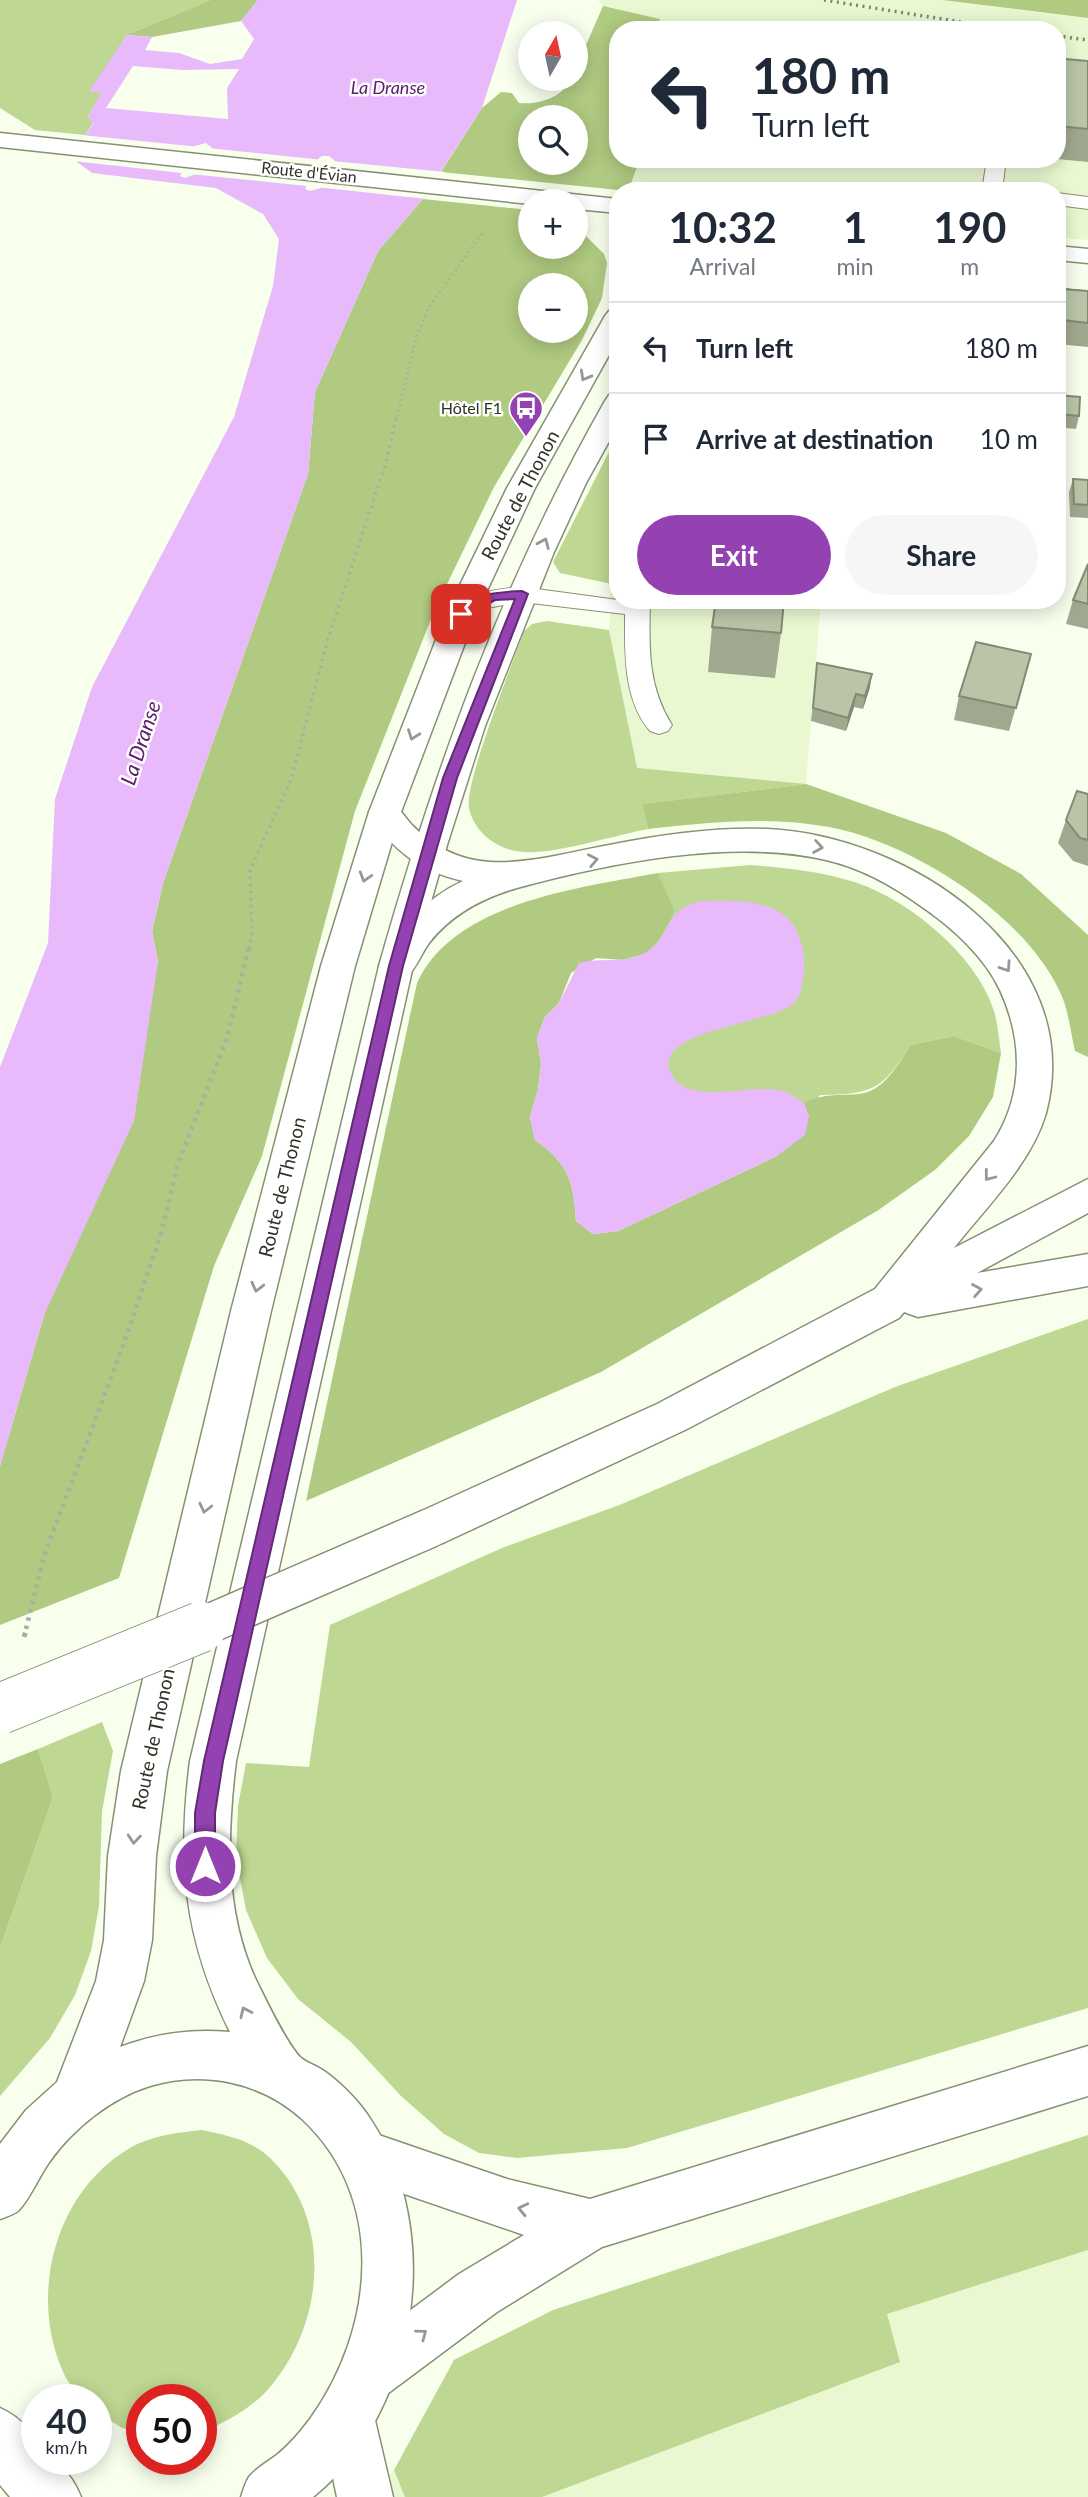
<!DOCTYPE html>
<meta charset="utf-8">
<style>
:root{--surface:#fff;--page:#f6f6f7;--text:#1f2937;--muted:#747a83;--line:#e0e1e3;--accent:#9442b1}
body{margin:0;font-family:Lato,sans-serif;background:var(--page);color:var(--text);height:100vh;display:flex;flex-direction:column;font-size:26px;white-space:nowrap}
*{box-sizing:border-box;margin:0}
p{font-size:23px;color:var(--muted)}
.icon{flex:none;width:38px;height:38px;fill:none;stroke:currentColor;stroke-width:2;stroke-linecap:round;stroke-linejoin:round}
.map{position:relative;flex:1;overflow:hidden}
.panel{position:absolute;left:609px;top:182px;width:457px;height:427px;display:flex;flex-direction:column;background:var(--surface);border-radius:28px;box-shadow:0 4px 18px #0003}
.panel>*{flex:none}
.hud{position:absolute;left:609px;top:21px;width:457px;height:147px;border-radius:28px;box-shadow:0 4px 18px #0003;background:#fff;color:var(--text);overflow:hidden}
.needle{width:46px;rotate:9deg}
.tools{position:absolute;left:518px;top:21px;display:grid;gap:14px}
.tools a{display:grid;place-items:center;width:70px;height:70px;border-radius:50%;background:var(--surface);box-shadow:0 4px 18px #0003;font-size:35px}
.speed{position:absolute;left:21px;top:2384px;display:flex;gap:14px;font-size:35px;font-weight:700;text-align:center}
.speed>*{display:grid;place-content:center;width:91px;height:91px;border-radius:50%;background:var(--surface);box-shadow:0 4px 18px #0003;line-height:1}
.speed small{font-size:18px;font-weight:400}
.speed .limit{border:10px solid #d22;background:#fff;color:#111}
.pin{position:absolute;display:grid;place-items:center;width:60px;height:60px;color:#fff;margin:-30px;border-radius:14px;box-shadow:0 4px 10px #0006}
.me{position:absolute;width:77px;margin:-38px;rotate:0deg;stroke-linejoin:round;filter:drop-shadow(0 0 5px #0008)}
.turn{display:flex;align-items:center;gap:24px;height:147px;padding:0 28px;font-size:32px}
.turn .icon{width:91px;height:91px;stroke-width:2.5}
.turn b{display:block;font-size:49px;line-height:60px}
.eta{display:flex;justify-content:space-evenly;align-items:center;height:119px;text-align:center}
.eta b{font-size:42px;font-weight:700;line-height:49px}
.primary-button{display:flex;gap:14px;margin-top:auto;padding:14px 28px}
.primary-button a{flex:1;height:80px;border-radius:42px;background:var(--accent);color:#fff;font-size:28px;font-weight:700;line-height:80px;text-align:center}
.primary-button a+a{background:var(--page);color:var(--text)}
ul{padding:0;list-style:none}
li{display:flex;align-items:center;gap:21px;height:91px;padding:0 28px;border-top:2px solid var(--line)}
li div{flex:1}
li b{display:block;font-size:26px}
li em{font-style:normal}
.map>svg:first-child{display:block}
</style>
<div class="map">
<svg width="1088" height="2497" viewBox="0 0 1088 2497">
<rect width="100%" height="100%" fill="#f8ffed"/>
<g fill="#eaf8d2">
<path d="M598,0H942L1088,18V240L1057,237V191H628L640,159H1057V30H657L659,19L603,6Z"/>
<path d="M618,532V600H821L806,784L643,804L609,630L613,541Z"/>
<path d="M1088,2250V2497H371L394,2470Z"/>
</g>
<g fill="#bed792">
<path d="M0,0H210L127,35L90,91L102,92L88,117L93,123L85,135L35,130L0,108Z"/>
<path d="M618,434V532L613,541L612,584L560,573L553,562Z"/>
<path d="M547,621L609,630L637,768L806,784L644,804L648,829C616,835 552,855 523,852C498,850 474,833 469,808C464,783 513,663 524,631L532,624Z"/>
<path d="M750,865C785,868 818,871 851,881C906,897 977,955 994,1011C998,1024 999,1040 1001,1053L954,1036L910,1045C883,1091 871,1094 820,1095L809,1116L538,1090L675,913L658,873Z"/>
<path d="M1088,1319V2008L627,2148L517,2158L479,2153L444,2134L401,2096L351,2042L298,1999L267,1958L246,1910L236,1857L238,1806L246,1763L309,1767L330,1625L502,1548L622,1504L895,1387Z"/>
<path d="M102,1722L113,1751L102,1811L99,1906L91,1951L75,1995L50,2038L0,2096V1948L53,1797L38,1749Z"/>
<path d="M202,2130C225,2135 252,2140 270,2158C333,2219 325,2321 271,2386C253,2408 227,2421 201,2433V2399H142V2433L122,2428L96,2412V2399H83C76,2391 68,2383 64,2374C28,2297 54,2192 130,2148C152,2135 177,2133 202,2130Z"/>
<path d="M1088,2135V2250L887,2314L900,2362L542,2497H405L394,2470L454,2360L553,2310Z"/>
</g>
<g fill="#b0ca81" fill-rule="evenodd">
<path d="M210,0H258L241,21L152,37L127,35Z"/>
<path d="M942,0H1088V18Z"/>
<path d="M603,6L660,19L657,30H618V159H640L628,191L441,172L482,108L501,92L512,93L519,103C538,105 562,98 571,79H576V68ZM530,117H576V163H530Z"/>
<path d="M423,199L530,210V247H576V226L604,254L607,263L602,298L582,340L494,487L435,609L355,811L262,1156L214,1266L119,1578L0,1625V1466L44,1315L158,962L152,931L163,883L308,474L315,392L378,251ZM530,285H576V331H530Z"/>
<path d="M806,784L946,833L1021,874L1088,935V1057L1075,1051C1071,1034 1069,1015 1063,999C1031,918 912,842 829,827C769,816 709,822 648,829L643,804Z"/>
<path d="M658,873L675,912L659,940L645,954L623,960L596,958L571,973L559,1003L545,1017L537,1038L541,1064L538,1090L530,1117L535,1140C568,1163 574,1181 576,1221L593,1234L618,1231L777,1156L809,1116L804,1103C823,1093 838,1096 859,1094C883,1092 899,1064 910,1045L954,1036L1001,1053L993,1097L969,1136L935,1170L877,1211L601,1372L306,1501L417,983C454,902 579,888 658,873Z"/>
<path d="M38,1749L53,1797L0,1948V1764Z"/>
</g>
<g fill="#e9bafb" fill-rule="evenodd">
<path d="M258,0H517L482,108L423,199L378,251L315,392L308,474L163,883L152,931L158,962L134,1121L44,1315L0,1466V1067L48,943L55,799L92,687L234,417L273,286L279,239L263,214L216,188L92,173L77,162L85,135L93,124L88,117L101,93L89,91L127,35L152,37L145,50L179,53L210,64L242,59L254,39L241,21ZM133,66L182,70L239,69L227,88L228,119L106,108ZM206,143L212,148L196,174L185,178L180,176L195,146ZM322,156H329L335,161L321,188L310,191L305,189L318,159Z"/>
<path d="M701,901C727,901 762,898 784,915C798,926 804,946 804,963C804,975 803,994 794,1003C773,1025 644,1029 673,1077C692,1107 757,1081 786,1092C792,1095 799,1100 804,1103L809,1116L805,1135L777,1156L618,1231L593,1234L576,1221C574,1181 568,1163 535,1140L530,1117L538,1090L541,1064L537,1038L545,1017L559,1003L579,963C600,957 623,964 643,954C672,940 661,910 701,901Z"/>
</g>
<g fill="#f8ffed">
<path d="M81,135L200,147L182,173L73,161Z"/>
<path d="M208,148L323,160L307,186L190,174Z"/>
<path d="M332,161L445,172L427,199L316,187Z"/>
</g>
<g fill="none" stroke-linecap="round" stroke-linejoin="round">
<g stroke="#869074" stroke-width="2">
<g id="service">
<path d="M1057,65L1088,68V78L1057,75Z"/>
<path d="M987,159H1006L1002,191H982Z"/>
<path d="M1057,193L1088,197V209L1057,205Z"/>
<path d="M522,587L618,600H650C649,646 647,685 672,725L668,731L659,734L650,731C623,699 625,654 625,614L522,602L487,608L461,622L452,620L449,614C463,592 498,589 522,587Z"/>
</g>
</g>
<g stroke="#869074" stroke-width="3">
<g id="minor">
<path d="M1057,289L1088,292V308L1057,305Z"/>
<path d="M347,2389L366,2397L374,2416L393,2497H337L320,2416L328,2397Z"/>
</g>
</g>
<g stroke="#869074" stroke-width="3">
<g id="tertiary">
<path d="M0,133L618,199V213L576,209V201H530V204L0,147Z"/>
<path d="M1057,246L1088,249V263L1057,260Z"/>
</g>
</g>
<g stroke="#869074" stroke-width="3">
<g id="secondary">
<path d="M618,308V339L535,488L476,614L401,812L355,966L271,1311L167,1771L156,1856L152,1940L144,1981L120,2047C158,2033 190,2029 230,2032C184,1939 177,1863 190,1761L379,966C436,765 501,584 605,401L609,395L618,393V425L586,483L554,552L485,726L447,845L413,966L236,1761C227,1835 224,1911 256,1980C265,1998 287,2045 301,2058C307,2063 317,2066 324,2071C341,2083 360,2102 371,2120C445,2232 418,2412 313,2497H241C243,2491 245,2483 249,2477C256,2468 269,2461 278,2454C289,2445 301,2431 310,2419C374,2330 388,2200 303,2120C262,2082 203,2070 150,2086C111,2098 74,2128 50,2161C39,2176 31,2197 19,2210C15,2214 6,2217 0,2219V2144L26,2110L57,2082L96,1981L104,1940L108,1856L121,1771L231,1311L321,966L369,812L446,614L507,488L605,316L609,311Z"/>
<path d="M0,2408C22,2418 37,2434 37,2459C60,2459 73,2477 81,2497H10L0,2485Z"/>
</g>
</g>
<g stroke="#869074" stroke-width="3">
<g id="primary">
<path d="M385,801C399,805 402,814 411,824C433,847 459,860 490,862C528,864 566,853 604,846C658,835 712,827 767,829C907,835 1088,952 1046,1113C1031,1164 986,1207 954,1248L1088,1179V1213L977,1273L1088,1254V1286L918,1317L904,1312L899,1318L685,1430L445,1542L430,1548L415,1542L409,1528L415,1514L657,1404L875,1289L994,1141C1024,1094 1023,1040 1000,990C985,958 954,929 925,909C895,887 862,868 826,860C731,838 610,863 517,888C482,898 451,915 429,943C422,952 417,967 409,974C402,981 392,978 384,975L379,966C399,929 424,899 463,881C420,871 391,850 369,812L374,804Z"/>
<path d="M1088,2046V2096L602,2247L497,2312L387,2394L368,2402L349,2394L341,2375L349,2356L459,2274L524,2235L346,2174L338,2156L346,2138L364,2130L507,2179L590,2199Z"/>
</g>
</g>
<path stroke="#aab0a1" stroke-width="2.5" stroke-dasharray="2 3.5" stroke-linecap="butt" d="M397,417L416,338L428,309L483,232"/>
<path stroke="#aab0a1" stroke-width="3.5" stroke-dasharray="2.5 4.5" stroke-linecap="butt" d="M249,949L252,936L250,870L291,780L327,642L386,462L397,415"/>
<path stroke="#aab0a1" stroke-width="4.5" stroke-dasharray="3.5 5" stroke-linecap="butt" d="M26,1629L44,1556L124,1343L160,1237L178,1164L227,1038L249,947"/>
<path stroke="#aab0a1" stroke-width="5" stroke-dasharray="4.5 7" stroke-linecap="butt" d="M24,1637L27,1627"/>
<use href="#service" fill="#fff" fill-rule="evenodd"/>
<use href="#minor" fill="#fff" fill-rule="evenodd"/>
<use href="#tertiary" fill="#fff" fill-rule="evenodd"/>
<use href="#secondary" fill="#fff" fill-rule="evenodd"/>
<use href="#primary" fill="#fff" fill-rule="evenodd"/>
<g stroke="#7e8375" stroke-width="3.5" stroke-dasharray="2 4.5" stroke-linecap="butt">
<path d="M824,0L1011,30"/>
<path d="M1057,36L1088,40"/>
</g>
<g stroke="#869074" stroke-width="41" stroke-linecap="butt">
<path id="primary-bridge-far1" d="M197,1629L430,1528"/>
</g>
<g stroke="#869074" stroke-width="52" stroke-linecap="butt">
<path id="primary-bridge" d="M0,1709L201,1627"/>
</g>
<use href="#primary-bridge-far1" stroke="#fff" stroke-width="38"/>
<use href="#primary-bridge" stroke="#fff" stroke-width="50"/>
</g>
<g fill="#a0a990">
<path d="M1065,59L1088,61V162L1057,159V101Z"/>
<path d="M1063,289L1088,291V347L1057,344V313Z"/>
<path d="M1057,395L1079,416L1076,429L1057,427Z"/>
<path d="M1073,479L1088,480V518L1070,517L1069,492Z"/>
<path d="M1088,564V629L1066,624L1073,600Z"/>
<path d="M712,627L781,633L775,678L708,672Z"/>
<path d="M1031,654L1009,731L954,720L959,696Z"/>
<path d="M817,663L870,687L863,709L854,707L846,731L811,721Z"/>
<path d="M1088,794V866L1073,861L1058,843L1066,820Z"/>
</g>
<g fill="#828a76">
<path d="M872,674L870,687L863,709L865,696Z"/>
<path d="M856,694L854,707L846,731L848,718Z"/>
</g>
<g fill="#bac5a8" stroke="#828a76" stroke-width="2">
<path d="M1065,59L1088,61V129L1057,126Z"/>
<path d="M1063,289L1088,291V323L1063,320Z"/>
<path d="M1057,395L1080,397L1079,416L1057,414Z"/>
<path d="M1073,479L1088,480V505L1074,504Z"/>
<path d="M1088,564V604L1073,600Z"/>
<path d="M716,600H784L781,633L712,627Z"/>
<path d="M976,642L1031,654L1016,708L959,696Z"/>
<path d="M817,663L872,674L865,696L856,694L848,718L813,708Z"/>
<path d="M1077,791L1088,794V840L1080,838L1066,820Z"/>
</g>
<defs><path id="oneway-chevron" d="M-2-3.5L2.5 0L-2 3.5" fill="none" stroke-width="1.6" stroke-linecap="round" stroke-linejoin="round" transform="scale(1.75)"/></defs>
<g stroke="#969993">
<use href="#oneway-chevron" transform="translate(585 376) rotate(119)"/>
<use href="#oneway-chevron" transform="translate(544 543) rotate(-67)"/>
<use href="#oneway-chevron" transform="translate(413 735) rotate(110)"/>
<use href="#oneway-chevron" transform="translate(818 847) rotate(10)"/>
<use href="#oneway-chevron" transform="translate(593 860) rotate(-11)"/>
<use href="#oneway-chevron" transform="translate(365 877) rotate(107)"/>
<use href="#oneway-chevron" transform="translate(1006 967) rotate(56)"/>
<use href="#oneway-chevron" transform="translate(989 1176) rotate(128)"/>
<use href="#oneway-chevron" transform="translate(257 1287) rotate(104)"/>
<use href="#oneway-chevron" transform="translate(977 1290) rotate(-10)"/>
<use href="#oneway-chevron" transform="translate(205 1508) rotate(103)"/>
<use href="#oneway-chevron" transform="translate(134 1839) rotate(95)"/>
<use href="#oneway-chevron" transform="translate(245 2012) rotate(-115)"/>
<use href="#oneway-chevron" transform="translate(523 2209) rotate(-167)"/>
<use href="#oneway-chevron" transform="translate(422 2334) rotate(-37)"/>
</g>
<path fill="#9442b1" stroke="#602b73" stroke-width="2" d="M522,591L528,594L457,778L403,966L223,1761L215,1813V1866L212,1873L205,1875L198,1873L195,1866V1813L204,1761L389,966L443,778L515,599L495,600L461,618L455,614C472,593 497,592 522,591Z"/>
<defs>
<g id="bus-pin" transform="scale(1.75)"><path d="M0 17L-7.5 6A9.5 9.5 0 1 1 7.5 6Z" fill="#9442b1" stroke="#fff"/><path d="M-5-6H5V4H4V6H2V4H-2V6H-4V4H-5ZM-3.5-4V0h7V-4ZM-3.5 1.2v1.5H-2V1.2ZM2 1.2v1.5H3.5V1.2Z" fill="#fff"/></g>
</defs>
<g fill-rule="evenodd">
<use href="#bus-pin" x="526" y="408"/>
</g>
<g text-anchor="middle" stroke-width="5" stroke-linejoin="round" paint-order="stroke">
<g font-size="16" fill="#2e3327" stroke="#fff">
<text transform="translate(309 172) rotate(6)" y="6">Route d'Évian</text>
</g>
<g font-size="16" fill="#2e3327" stroke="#fff" text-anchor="end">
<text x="502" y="414">Hôtel F1</text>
</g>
<g font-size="18" font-style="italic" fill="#59216b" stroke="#fff">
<text x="388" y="94">La Dranse</text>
</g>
<g font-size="19" fill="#2e3327" stroke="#fff">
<text transform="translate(520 495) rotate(-62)" y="7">Route de Thonon</text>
<text transform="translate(282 1187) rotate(-76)" y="7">Route de Thonon</text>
<text transform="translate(153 1739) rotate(-78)" y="7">Route de Thonon</text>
</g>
<g font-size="21" font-style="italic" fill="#59216b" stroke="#fff">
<text transform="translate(141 743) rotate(-72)" y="7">La Dranse</text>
</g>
</g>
</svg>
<div class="tools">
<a><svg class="needle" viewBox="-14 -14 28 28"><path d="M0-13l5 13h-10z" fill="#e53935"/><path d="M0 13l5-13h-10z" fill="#747a83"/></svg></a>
<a><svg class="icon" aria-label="search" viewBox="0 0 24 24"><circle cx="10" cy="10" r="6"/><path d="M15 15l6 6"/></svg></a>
<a>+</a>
<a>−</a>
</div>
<div class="speed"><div>40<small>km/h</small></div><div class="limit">50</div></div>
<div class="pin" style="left:461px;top:614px;background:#d93025"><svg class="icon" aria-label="arrive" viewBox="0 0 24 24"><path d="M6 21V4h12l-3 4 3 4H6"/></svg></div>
<svg class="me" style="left:205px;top:1866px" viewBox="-20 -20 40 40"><circle r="17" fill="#9442b1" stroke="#fff" stroke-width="3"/><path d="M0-11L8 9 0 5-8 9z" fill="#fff"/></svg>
<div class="hud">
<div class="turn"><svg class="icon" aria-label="left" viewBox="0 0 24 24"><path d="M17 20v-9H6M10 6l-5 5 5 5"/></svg><div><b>180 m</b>Turn left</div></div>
</div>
<section class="panel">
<div class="eta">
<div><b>10:32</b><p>Arrival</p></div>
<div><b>1</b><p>min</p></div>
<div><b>190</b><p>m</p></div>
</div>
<ul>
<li><svg class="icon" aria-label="left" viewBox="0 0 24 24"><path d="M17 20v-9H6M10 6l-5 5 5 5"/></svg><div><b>Turn left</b></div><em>180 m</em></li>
<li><svg class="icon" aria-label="arrive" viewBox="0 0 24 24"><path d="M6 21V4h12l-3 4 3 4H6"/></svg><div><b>Arrive at destination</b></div><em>10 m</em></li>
</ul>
<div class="primary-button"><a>Exit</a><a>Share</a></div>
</section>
</div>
